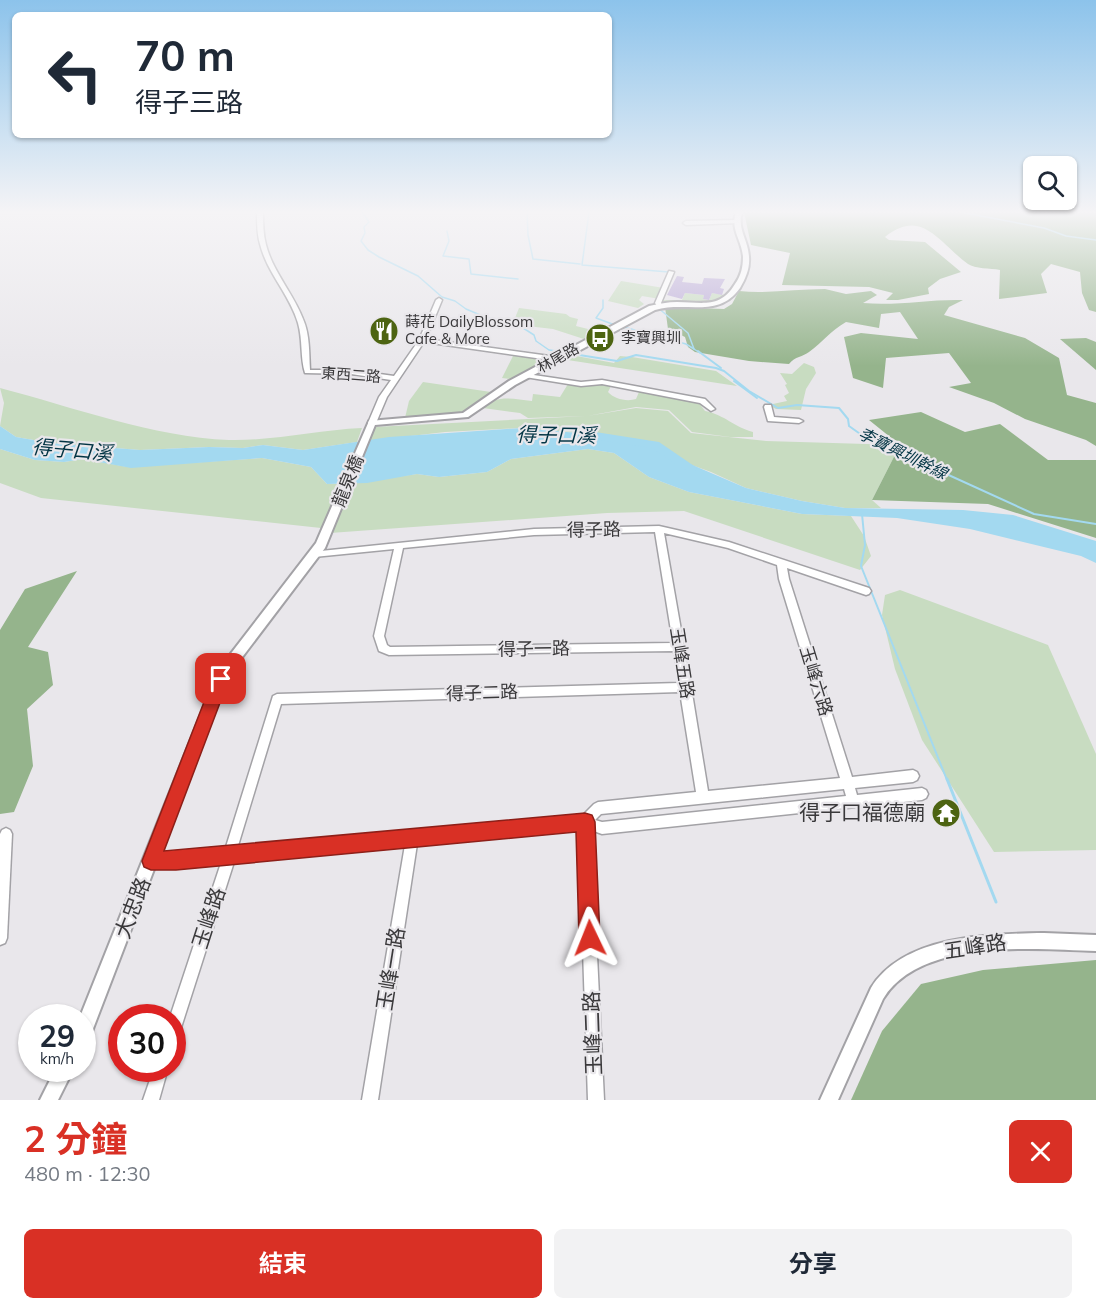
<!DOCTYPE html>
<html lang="zh-TW">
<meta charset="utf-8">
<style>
:root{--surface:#fff;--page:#f2f2f3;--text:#1f2937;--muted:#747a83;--accent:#d93025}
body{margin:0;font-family:Mulish,"Noto Sans TC",sans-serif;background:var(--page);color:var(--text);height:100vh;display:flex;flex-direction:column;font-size:22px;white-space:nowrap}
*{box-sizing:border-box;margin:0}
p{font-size:20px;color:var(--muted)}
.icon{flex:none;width:33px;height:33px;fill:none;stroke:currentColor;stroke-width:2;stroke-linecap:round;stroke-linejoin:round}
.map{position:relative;height:1100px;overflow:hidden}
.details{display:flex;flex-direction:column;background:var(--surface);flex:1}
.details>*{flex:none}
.top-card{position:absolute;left:12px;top:12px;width:600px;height:126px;border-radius:9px;box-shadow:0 2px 4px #0004;background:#fff;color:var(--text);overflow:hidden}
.fabs{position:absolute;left:1023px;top:156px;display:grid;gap:12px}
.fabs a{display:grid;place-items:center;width:54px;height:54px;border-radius:9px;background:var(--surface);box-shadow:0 2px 4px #0004;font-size:30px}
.speed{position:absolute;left:18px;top:1004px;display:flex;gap:12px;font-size:30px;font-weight:700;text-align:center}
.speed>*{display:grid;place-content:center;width:78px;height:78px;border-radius:50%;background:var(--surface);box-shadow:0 2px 4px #0004;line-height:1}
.speed small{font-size:15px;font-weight:400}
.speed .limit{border:9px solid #d22;background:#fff;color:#111}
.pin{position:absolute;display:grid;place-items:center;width:51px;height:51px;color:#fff;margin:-26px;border-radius:12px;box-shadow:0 3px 9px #0006}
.me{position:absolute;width:66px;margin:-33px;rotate:358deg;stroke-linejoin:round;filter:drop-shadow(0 0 4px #0008)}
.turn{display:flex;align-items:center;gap:21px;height:126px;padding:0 24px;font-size:27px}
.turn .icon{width:78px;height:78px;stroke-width:2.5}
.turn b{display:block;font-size:42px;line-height:51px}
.round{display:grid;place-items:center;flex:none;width:63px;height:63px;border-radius:9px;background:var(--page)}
.overview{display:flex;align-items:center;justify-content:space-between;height:102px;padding:0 24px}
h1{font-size:36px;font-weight:700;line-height:45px;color:var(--accent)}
.primary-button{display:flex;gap:12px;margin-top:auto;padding:12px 24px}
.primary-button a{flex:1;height:69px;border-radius:9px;background:var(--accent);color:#fff;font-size:24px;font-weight:700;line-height:69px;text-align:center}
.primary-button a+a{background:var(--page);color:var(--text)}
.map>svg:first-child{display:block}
</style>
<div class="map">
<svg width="1096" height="1100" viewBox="0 0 1096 1100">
<rect width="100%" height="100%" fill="#e9e7eb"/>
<g fill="#c8dcc1">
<path d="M621,281L664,288L660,299L642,296L639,300L644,304L638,308L608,301Z"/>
<path d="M685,293L704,295L703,299L709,300L712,293L730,296L714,304H662V300H682Z"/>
<path d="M519,308L566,314L570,317L578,319L576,326L600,332L587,340L553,329L527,326L522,329L507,324L511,322V319L515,318Z"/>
<path d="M514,354L549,360L511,379L502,378Z"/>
<path d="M571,355L614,363L620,356L632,357L716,371L737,386L561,359Z"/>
<path d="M804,363L814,367L816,373L806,389L801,410L776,409L768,405L787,401L784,396L789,393L785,385L787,384L780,373L792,374Z"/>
<path d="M423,382L491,392L460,413L405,418L409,401Z"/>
<path d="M602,383L611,386L608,392C614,399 627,402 636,399L639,392L643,391L699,403L705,411C725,415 734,427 753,432V437H730L692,432L669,410L636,407L587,416L636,408L668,411L691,433L766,441L900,445L872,500L881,508H845L802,501L746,488L711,472L611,436L522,428L445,432L368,441L374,427L586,416L528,418L520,413L483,408C497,394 513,399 532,401L533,394L560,397L568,384L596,385Z"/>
<path d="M0,388C73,407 153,437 229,440C273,441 317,430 362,428L357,442L303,450L263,445L243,448L209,447L140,450L51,443L16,437L0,426L4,403Z"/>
<path d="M0,449L35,460L64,462L83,459L128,467L262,458L311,467L327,484H339L323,528H321L41,498L0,483Z"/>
<path d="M588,449L614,453L649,477L689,492L802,514L851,516L864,536L871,556L860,570L684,511L607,513L330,533L351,483L417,474L439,477L487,472L511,459Z"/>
<path d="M900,590L1048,645L1096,754V850L994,852L922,740L895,669L882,615L885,595Z"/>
</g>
<g fill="#95b48c">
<path d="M744,212H1096V312L1089,310L1082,293L1080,272L1051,264L1041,274L1047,293L999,299L1000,270C990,268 975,269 968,264C939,243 922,207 885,237L889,240L925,242L961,272L940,279L928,288L929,294L898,300H886L893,293L869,287L782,285L790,253L751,245Z"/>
<path d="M825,289L846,294L871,291L877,295L863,303C898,306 929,299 963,300L949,307L944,315L1025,338L1059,358L1067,395L1096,403V446L1086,440L1025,419L994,403L949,387L971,383L949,353L886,358L883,388L853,378L844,337L861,333L918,339L900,312L881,314L879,328L846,322C829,332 823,342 809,352C803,357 795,356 789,364L749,361L695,352L688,347L685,337L668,329L665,307L724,309L732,304L739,291C767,294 796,289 825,289Z"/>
<path d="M1086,338L1096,342V370L1060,339Z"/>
<path d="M921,412L965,432L1000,424L1048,460H1096V538L988,504L872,500L900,445L869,420Z"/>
<path d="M77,571L28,647L48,652L53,685L27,709L33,766L14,812L0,814V630L25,589Z"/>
<path d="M1096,960V1100H851L882,1031L921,984L983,970Z"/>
</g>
<path fill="#a3d9f0" d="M0,426L16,437L51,443L140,450L209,447L243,448L263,445L303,450L389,437L522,428L611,436L646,445L746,488L802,501L845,508L963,510L1013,515L1096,541V563L1081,556L970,529L897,518L802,514L689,492L649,477L614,453L588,449L511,459L487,472L439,477L417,474L367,483L327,484L311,467L262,458L131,468L83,459L64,462L35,460L0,449Z"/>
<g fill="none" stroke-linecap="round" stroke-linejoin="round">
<g stroke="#a3d9f0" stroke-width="1.5">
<path d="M362,212L369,222L364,227L365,233L361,241L368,250L379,257L418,276L442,297L455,301L466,309L485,317L520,326L534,335L536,341L549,350L564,352"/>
<path d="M527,212L528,235L533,259L580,264"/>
<path d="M589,212L582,265L669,272"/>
<path d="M960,212L1044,228L1066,236L1096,240"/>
<path d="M447,231L449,241L443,256L469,259L471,274L518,279"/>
<path d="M603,300V308L596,318L615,325"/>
<path d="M657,307L688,333L694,349L700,353"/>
<path d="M620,326L686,344L694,349"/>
</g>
<g stroke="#a3d9f0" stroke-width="2">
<path d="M560,351L564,352"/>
<path d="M698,351L721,368"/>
<path d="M573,354L617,361L636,355L716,368L724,371L749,391L778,408L797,405L839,408L848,419L849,426L863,436L1034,514L1096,524"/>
<path d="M556,356L564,352"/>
<path d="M734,381L757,398"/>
<path d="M862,514L865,545L861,566L947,780"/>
</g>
<path stroke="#a3d9f0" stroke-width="3" d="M947,779L996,902"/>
<path fill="#a3d9f0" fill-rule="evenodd" d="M589,431L659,442L697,468L695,471H687L652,448L585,438V432Z"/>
</g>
<path fill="#bcacd8" d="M677,276L684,277L682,282L702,284L704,278L725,279L720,288L724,289L722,295L712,293L709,300L703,299L704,295L685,293L682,299L667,295Z"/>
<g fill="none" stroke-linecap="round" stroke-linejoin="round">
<g stroke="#a3a2a6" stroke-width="3">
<g id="minor">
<path d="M257,212H263C263,223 263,234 266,245C273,272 293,293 303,319C310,335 309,353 310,370H351L394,376L419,340L436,300L439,298L442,300L426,339L557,357L560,359L557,361L424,342L387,397L376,423L375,425H369L368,423L379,397L391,380L351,374L305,373C300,358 303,340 298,323C290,295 267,273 260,244C257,234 257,223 257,212Z"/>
<path d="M736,220L739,222L738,223L686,225L683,223L686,221Z"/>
<path d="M669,271L674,272L661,303L662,305L657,306L655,303Z"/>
<path d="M527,374L581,382L602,380L705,399L715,409L711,411L700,403L602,384L581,386L525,377V375Z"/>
<path d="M765,405H771L774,417L799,419L803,421L799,423L768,421L764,407Z"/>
<path d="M659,526L729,542L869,588L871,591L869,594L866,595L787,568L789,579L852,777L913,770L917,772L919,776L917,780L913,782L855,788L857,795L922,788L926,790L928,794L926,798L922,800L602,834L591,830L604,1100H588L579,829L417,844L378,1100H362L405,845L234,862L179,1034L177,1039L172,1041V1017H170L221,863C202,865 163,872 147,865L145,861L147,857L151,855H176L225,850L273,696L277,694L679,683L674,651L389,655L379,651L374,636L394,549L314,557L309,554L311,552L534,529ZM655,532L673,643L390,647L387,645L384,636L403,548L534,535ZM664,533L728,548L777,565L779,579L840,778L708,791L691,687ZM680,692L696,792L598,802L594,804L582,816L237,849L281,704ZM844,789L846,796L602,822L595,820L601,814Z"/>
<path d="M6,828L10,830L12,834L7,938L5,943L0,945V834L2,830Z"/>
<path d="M154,1068H168L159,1100H143Z"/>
</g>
</g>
<g stroke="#a3a2a6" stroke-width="4">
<g id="tertiary">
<path d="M736,212H742C737,230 748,239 749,257C750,268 746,278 740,288C718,319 686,301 655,310L515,385L468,417L375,425L325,548L237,664L226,681L91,1034L88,1040L82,1042V1017H80L215,679L229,656L316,543L369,421L463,413L509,381L649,306C659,304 668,302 677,302C702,302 720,309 735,284C741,276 743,267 743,257C742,240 730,230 736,212Z"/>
<path d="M1044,933L1096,935V951C1034,949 920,938 883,999L838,1100H820L871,988C904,935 989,934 1044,933Z"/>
<path d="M56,1068H74L58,1100H40Z"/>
</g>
</g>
<use href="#minor" fill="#fff" fill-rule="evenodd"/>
<use href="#tertiary" fill="#fff" fill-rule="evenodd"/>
</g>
<linearGradient id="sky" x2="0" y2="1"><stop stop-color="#8cc3eb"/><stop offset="0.58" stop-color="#f5f4f6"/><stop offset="1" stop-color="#f5f4f6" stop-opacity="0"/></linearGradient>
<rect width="1096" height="366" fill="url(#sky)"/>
<path fill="#d93025" stroke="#8d1f18" stroke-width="1.5" d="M221,672L227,674L229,679L164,851L585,813L592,815L595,822L600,938L597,945L590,948L582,945L579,938L576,832L176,870H151L144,867L142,861L213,679L215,674Z"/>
<defs>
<g id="restaurant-disc" transform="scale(1.5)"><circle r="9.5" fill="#4d6412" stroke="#e9e7eb"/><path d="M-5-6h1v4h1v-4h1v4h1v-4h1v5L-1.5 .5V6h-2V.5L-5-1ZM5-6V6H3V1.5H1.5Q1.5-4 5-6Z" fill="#fff"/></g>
<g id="bus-disc" transform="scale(1.5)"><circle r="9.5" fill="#4d6412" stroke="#e9e7eb"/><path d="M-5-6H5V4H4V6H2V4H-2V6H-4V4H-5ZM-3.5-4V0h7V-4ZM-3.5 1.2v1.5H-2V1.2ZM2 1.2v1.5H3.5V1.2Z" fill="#fff"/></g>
<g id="temple-disc" transform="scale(1.5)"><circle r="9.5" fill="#4d6412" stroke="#e9e7eb"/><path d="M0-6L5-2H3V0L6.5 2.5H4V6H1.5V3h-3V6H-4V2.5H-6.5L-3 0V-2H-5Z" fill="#fff"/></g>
</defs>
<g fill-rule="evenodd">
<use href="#restaurant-disc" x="384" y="331"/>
<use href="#bus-disc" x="600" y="338"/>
<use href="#temple-disc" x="946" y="813"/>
</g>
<g text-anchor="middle" stroke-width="4.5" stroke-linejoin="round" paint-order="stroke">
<g font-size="15" fill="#3a393b" stroke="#e9e7eb" text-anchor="start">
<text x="405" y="327">蒔花 DailyBlossom<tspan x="405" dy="17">Cafe &amp; More</tspan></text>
<text x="621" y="343">李寶興圳</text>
</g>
<g font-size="15" fill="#3a393b" stroke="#e9e7eb">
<text transform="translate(558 358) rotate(-29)" y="5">林尾路</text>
<text transform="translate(351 375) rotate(4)" y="5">東西二路</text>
</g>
<g font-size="16" font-style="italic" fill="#023444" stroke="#e9e7eb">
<text transform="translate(903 453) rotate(26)" y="6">李寶興圳幹線</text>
</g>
<g font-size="18" fill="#3a393b" stroke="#e9e7eb">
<text transform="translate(348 481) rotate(-68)" y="6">龍泉橋</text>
<text transform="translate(594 530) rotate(-1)" y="6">得子路</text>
<text transform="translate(534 649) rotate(-1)" y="6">得子一路</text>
<text transform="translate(682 663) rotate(81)" y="6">玉峰五路</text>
<text transform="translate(816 681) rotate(73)" y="6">玉峰六路</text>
<text transform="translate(482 693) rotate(-2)" y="6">得子二路</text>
</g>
<g font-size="20" font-style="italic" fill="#023444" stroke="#e9e7eb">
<text transform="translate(556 435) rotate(1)" y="7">得子口溪</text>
<text transform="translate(72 450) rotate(5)" y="7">得子口溪</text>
</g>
<g font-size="21" fill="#3a393b" stroke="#e9e7eb" text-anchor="end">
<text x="925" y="820">得子口福德廟</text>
</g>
<g font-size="21" fill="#3a393b" stroke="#e9e7eb">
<text transform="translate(133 908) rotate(-69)" y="7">大忠路</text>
<text transform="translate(209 918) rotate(-72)" y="7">玉峰路</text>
<text transform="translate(975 947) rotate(-9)" y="7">五峰路</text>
<text transform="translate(391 969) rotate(-81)" y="7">玉峰一路</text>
<text transform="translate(593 1033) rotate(-92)" y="7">玉峰二路</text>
</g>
</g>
</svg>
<div class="fabs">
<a><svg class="icon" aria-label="search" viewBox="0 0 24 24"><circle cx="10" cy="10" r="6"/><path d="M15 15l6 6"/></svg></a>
</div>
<div class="speed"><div>29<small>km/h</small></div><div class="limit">30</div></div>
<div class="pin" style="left:221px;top:679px;background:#d93025"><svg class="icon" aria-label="arrive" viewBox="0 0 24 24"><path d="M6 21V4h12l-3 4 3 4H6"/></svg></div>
<svg class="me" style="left:590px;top:938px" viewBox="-20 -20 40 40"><path d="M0-17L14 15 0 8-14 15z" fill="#d93025" stroke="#fff" stroke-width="4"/></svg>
<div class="top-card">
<div class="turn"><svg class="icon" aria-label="left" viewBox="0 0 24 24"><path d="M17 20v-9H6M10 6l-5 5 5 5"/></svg><div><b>70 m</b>得子三路</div></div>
</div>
</div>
<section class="details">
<div class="overview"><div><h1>2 分鐘</h1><p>480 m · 12:30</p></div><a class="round" style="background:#d93025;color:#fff"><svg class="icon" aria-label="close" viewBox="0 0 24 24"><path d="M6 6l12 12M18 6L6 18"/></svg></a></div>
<div class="primary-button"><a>結束</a><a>分享</a></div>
</section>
